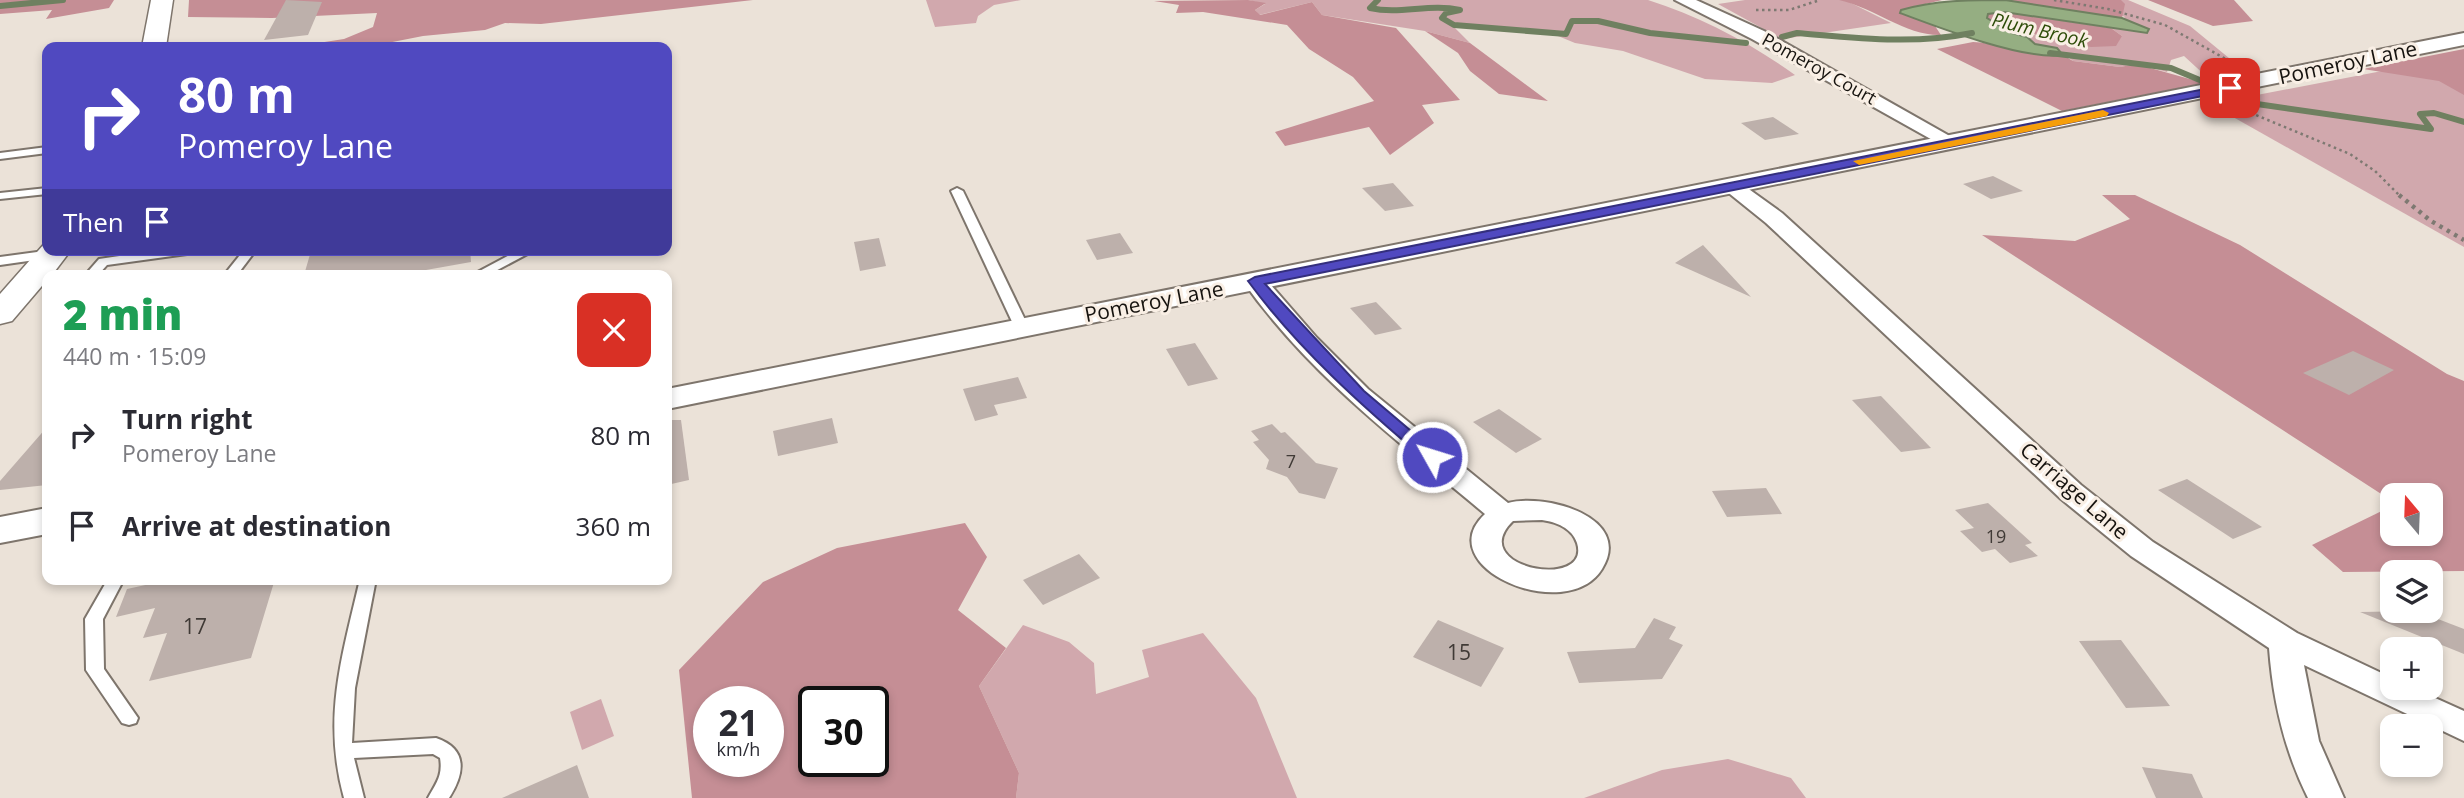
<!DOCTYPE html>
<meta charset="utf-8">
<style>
:root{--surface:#fff;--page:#f2f2f3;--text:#2b2b33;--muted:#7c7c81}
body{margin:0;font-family:"Open Sans",sans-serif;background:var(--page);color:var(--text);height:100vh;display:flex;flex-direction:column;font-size:26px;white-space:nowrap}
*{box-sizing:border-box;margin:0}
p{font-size:23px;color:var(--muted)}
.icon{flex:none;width:38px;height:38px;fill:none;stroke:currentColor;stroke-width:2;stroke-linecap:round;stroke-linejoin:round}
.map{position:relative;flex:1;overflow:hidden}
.drawer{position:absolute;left:42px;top:270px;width:630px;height:315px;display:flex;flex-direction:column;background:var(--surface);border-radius:14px;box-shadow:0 4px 10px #0003}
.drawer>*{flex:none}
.top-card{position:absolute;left:42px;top:42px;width:630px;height:214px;border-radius:14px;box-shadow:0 4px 10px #0003;background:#5049c0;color:#fff;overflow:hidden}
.needle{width:46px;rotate:341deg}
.tools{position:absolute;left:2380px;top:483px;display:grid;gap:14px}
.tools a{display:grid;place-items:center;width:63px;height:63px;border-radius:14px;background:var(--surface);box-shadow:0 4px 10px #0003;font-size:35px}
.speed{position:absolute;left:693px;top:686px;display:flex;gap:14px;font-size:35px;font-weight:700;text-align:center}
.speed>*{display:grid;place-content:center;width:91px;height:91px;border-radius:50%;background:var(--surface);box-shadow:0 4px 10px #0003;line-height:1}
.speed small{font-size:18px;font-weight:400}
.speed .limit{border:4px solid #111;border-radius:10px;background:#fff;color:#111}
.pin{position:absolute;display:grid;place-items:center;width:60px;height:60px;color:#fff;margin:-30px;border-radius:14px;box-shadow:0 4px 10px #0006}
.me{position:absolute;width:77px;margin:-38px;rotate:309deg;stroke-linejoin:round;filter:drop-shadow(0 0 5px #0008)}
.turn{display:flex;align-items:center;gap:24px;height:147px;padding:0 21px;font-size:32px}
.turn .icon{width:91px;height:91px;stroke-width:2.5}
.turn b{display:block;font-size:49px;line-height:60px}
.then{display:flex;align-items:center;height:66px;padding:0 21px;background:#0003;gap:14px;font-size:26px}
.round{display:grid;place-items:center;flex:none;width:74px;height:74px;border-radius:14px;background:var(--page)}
.summary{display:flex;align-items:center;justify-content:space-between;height:119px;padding:0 21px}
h1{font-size:42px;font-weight:800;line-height:52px;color:#1e9e55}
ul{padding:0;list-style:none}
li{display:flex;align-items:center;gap:21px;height:91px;padding:0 21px}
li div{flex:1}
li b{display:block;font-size:26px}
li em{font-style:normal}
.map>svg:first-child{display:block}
</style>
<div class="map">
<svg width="2464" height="798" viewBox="0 0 2464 798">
<rect width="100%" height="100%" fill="#ebe2d8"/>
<g fill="#d1a8ad">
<path d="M926,0H1021L994,5L978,16L976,23L935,27Z"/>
<path d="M1248,0H1648C1701,17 1749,42 1795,75L1772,83L1705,79L1623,51L1575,43L1558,36L1482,27L1455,28L1470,43L1425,31L1322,15L1312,2L1259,15L1255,10L1265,4Z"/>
<path d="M1745,0H1860L1849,2L1891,23L1782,39L1718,4Z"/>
<path d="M2050,0H2128L2190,26L2246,72L2209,79L2184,56L2171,60L2167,72L2136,64L2120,67L2073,61L2057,48L2035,44L2027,37L2000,25L2048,39L2122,36L2111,28L2125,17L2101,7Z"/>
<path d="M2434,61L2464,72V247L2210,104Z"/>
<path d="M1023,625L1069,642L1094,663L1096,694L1149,677L1142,650L1203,633L1256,698L1297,798H1016L1019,773L979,686Z"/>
<path d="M601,699L614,736L582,750L570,712Z"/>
<path d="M1728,759L1791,778L1806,798H1584L1662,770Z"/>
</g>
<g fill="#c58e95" fill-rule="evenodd">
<path d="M0,0H114L109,8L46,19L52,10L0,14Z"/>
<path d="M189,0H753L541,24L505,23L485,30L423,36L367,47H292L344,39L373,27L377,13L272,18L188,17Z"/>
<path d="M1248,0L1266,3L1255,10L1260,15L1312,2L1322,15L1396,28L1460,100L1422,105L1434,123L1390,155L1369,127L1285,146L1275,132L1374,101L1353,77L1309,49L1287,25L1203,12L1176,13L1179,5L1154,1Z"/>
<path d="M1839,0H1942L1901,10V13L1935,26L1941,35C1906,36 1875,8 1839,0Z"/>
<path d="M2005,0H2121L2125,4L2122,18Z"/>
<path d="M2148,0H2234L2253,21L2213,26Z"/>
<path d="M2004,12L2111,28L2122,36L2116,46L2091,47L2048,39L1986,18L1988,14Z"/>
<path d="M1425,31L1470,43L1548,101L1499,94L1470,71L1458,53Z"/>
<path d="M1973,42C2003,43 2033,59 2063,55L2073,61L2120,67L2136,64L2204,83L2062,111L1937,49Z"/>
<path d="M2464,49V95L2439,81L2363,69Z"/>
<path d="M2102,195H2135L2240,245L2447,374L2464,381V571L2343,572L2312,545L2392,506V534H2431V495H2392V501L1982,235L2075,241L2130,219Z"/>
<path d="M965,523L987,557L958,610L1006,648L979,686L1019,773L1016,798H692L679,670L763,582L837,548ZM709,702H768V761H709ZM814,702H873V761H814Z"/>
</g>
<path fill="#95ae82" stroke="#6f8060" stroke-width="2" d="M2005,0L2122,18L2149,29L2147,33L2004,12L1988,14L1987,18L2012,33L2027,37L2035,44L2057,48L2063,55C2026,61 1937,27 1900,13L1901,10C1936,0 1969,0 2005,0Z"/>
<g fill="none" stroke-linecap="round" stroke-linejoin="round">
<g stroke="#6f8060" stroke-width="6">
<path d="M1378,0L1370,8C1400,15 1430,3 1460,10L1446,13L1442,18L1454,25L1566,34L1572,21H1598L1650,33L1746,43"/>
<path d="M0,6L63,0"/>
<path d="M1782,37L1797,33C1857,38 1913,45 1972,33"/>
<path d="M2050,53L2171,68L2257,104L2431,129L2420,114L2434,113L2464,122"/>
</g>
</g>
<g fill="#bdb0ab">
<path d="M286,0L322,2L308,35L264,40Z"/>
<path d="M1773,117L1799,134L1765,140L1741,123Z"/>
<path d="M1993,176L2023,191L1991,199L1963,184Z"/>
<path d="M1393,183L1414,206L1385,211L1362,188Z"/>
<path d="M1120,233L1133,253L1097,260L1086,240Z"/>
<path d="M879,238L886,266L860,271L854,242Z"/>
<path d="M1703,245L1751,297L1675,263Z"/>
<path d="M318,250H470L471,262L398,275H304L311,251Z"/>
<path d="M1376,302L1402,329L1375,335L1350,308Z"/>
<path d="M1195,343L1218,379L1188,386L1166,349Z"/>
<path d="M2353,351L2394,370L2349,395L2303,373Z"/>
<path d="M1018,377L1027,398L994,405L998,415L975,421L963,389Z"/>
<path d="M1881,396L1931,448L1901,452L1852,400Z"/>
<path d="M1499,409L1542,439L1516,453L1473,422Z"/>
<path d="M832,418L838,443L778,456L773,431Z"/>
<path d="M667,420H681L689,480L667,485Z"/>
<path d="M1272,424L1281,433L1285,432L1316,463L1338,468L1325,499L1299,493L1287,477L1266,469L1269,460L1253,442L1259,440L1251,431Z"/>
<path d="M47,427V485L0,490V481Z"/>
<path d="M2187,479L2262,527L2233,539L2158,490Z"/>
<path d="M1766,488L1782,514L1727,517L1712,491Z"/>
<path d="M1988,503L2032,543L2025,545L2038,556L2010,563L1995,549L1982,552L1960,531L1974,528L1955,510Z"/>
<path d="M1079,554L1100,578L1043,605L1023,580Z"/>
<path d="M173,579H275L251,658L149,681L167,633L143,638L155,608L116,617L127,589Z"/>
<path d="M2417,611L2464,629V654L2360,612Z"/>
<path d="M1654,618L1676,627L1669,639L1683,645L1662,679L1579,683L1567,652L1635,648Z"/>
<path d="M1438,620L1504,648L1481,687L1413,657Z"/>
<path d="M2121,640L2170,706L2126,708L2079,641Z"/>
<path d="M577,765L589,798H502Z"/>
<path d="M2142,767L2192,774L2203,798H2156Z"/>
</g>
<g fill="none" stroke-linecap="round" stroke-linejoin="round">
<g stroke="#7e756c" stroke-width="4">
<g id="service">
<path d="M47,147V153L0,159V153Z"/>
<path d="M47,188V194L0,199V193Z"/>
<path d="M957,188L963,191L1029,328L1027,331H1017L1015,328L951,191Z"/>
<path d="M52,250L56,251L58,254L56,257L0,265V257Z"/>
<path d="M160,250H193L187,254L107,265L98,275H85L99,259Z"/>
<path d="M244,250H256L237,275H224Z"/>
<path d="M519,250H535L488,275H472Z"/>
<path d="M108,579H124L103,619L104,669L138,718L136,723L129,725L122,723L86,670L85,619Z"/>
<path d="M360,579H376L355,688L352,743L436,738C468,749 465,773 449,798H428C436,783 443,776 440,758L433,754L354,758L364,798H344C322,718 342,657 360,579Z"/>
</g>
</g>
<g stroke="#7e756c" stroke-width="4">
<g id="minor">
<path d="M1675,0H1696L1764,31L1962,143L1959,147H1945L1752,39Z"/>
<path d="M1732,180L1739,182L1782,213L2081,485L2153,542L2297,633L2392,678V688H2413L2464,711V741L2304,665L2319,741L2344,798H2308C2284,750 2273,701 2269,648L2131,556L2061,499L1766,223L1725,190L1722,186Z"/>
<path d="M1255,274L1263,276L1317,338L1368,389L1508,503C1545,493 1634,517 1602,569C1567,626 1428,567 1485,514C1400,443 1307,373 1243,281L1247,276ZM1542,520C1556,522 1572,528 1577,543C1592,591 1464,568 1513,521Z"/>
</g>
</g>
<g stroke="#7e756c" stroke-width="4">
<g id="tertiary">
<path d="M2464,33V45L667,409V389Z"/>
<path d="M47,508V534L0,543V517Z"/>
</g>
</g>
<g stroke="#7e756c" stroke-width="3">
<g id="secondary">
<path d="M151,0H173L166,47H142Z"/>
<path d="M45,243L47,250H71L52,275H47V280L12,321L0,324V294Z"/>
</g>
</g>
<g stroke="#7e7972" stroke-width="2.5" stroke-dasharray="2.5 3.5" stroke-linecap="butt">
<path d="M2054,0L2108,9L2165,25L2233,63"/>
<path d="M1756,10H1789L1820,0"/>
<path d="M2234,106L2350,154L2375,171L2401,197"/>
</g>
<path stroke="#7e7972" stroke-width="4.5" stroke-dasharray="3.5 5" stroke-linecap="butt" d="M2399,195L2431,221L2464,240"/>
<use href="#service" fill="#fff" fill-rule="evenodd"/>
<use href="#minor" fill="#fff" fill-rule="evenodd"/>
<use href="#tertiary" fill="#fff" fill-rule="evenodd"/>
<use href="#secondary" fill="#fff" fill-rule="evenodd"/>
</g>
<path fill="#5049c0" stroke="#342f7d" stroke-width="2" d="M2230,84L2233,85V90L1265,284L1364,391L1437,453L1440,457L1437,460H1426C1362,406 1298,349 1248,281L1255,277Z"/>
<path fill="#f59e0b" d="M2103,110L2109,113L2107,116L1859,165L1853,161Z"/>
<g text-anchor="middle" stroke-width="6" stroke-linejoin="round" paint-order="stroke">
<g font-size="18" fill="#16130f" stroke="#f9efe5">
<text transform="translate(1819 69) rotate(29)" y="6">Pomeroy Court</text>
</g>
<g font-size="18" fill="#403a36">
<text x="1291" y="468">7</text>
<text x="1996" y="543">19</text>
</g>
<g font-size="19" font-style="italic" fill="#2d4c08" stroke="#f9efe5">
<text transform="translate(2040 30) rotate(13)" y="7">Plum Brook</text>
</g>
<g font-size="21" fill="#16130f" stroke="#f9efe5">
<text transform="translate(2348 63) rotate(-12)" y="7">Pomeroy Lane</text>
<text transform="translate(1154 302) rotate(-11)" y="7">Pomeroy Lane</text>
<text transform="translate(2074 491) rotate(41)" y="7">Carriage Lane</text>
</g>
<g font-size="21" fill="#403a36">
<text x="195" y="634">17</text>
<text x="1459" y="660">15</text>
</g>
</g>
</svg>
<div class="tools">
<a><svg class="needle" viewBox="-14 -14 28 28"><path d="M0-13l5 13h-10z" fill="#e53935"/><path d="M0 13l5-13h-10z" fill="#7c7c81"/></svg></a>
<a><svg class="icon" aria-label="layers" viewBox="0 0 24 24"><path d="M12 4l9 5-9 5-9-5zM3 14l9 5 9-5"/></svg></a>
<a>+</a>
<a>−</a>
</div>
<div class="speed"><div>21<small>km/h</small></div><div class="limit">30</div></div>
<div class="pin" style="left:2230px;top:88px;background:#d93025"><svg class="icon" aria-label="arrive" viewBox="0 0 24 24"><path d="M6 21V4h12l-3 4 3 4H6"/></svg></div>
<svg class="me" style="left:1432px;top:457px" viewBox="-20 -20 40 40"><circle r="17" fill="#5049c0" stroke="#fff" stroke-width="3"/><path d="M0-11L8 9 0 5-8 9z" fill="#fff"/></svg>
<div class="top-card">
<div class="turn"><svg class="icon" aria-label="right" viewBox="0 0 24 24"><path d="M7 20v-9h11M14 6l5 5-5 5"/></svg><div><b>80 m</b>Pomeroy Lane</div></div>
<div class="then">Then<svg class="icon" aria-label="arrive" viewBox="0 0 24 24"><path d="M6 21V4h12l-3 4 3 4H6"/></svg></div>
</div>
<section class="drawer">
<div class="summary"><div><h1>2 min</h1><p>440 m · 15:09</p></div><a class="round" style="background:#d93025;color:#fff"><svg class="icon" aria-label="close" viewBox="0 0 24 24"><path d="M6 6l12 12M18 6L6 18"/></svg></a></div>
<ul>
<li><svg class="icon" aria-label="right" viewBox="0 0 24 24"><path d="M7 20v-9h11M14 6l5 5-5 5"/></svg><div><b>Turn right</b><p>Pomeroy Lane</p></div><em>80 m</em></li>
<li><svg class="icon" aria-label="arrive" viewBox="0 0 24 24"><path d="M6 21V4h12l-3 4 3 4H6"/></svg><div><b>Arrive at destination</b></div><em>360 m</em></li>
</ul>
</section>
</div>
